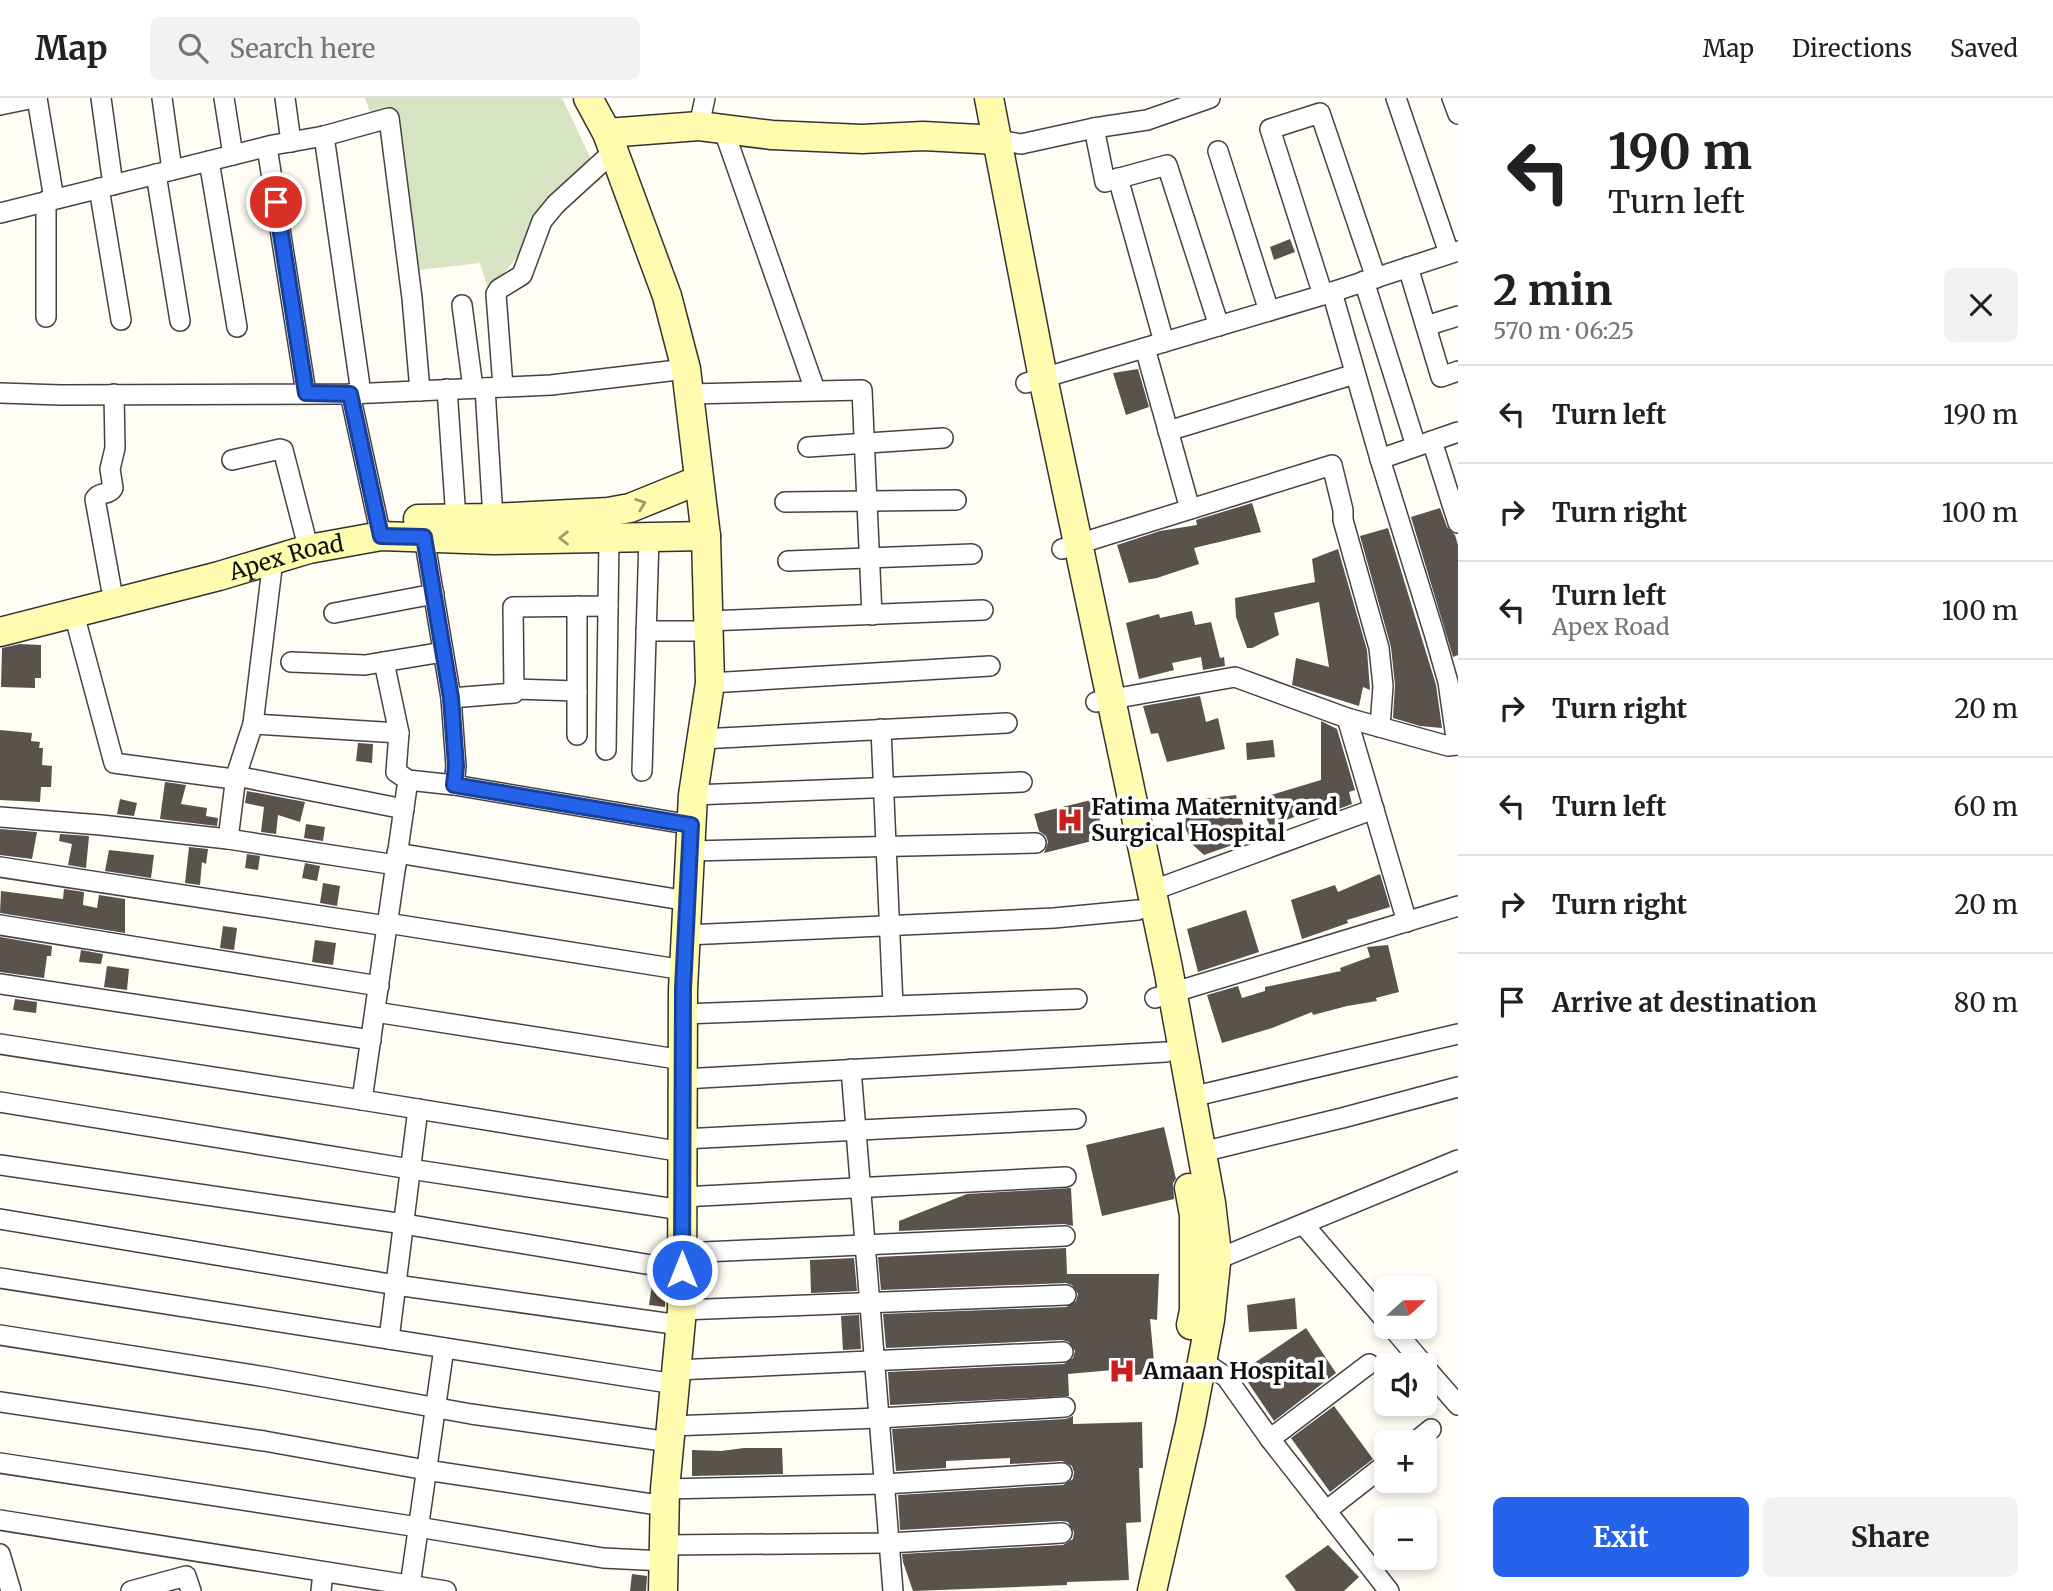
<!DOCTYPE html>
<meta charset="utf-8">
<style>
:root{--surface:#fff;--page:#f2f2f2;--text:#202124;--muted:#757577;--line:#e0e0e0;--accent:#2563eb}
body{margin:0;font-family:Merriweather,serif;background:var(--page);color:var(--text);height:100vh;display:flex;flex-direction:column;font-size:26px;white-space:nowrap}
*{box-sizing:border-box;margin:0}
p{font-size:23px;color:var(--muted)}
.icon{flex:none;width:38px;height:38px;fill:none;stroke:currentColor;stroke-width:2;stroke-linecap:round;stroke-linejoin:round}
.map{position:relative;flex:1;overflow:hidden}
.details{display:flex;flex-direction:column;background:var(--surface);width:595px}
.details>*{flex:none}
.top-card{background:#fff;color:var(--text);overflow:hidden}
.needle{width:46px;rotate:69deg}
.fabs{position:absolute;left:1374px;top:1178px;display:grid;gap:14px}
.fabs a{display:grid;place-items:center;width:63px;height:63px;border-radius:10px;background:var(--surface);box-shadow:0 4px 10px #0003;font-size:35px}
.pin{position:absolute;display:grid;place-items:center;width:60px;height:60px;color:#fff;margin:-30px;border:4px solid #fff;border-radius:50%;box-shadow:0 2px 7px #0007}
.me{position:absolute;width:77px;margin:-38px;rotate:0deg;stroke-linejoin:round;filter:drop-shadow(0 0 5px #0008)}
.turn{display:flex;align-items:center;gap:24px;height:147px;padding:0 35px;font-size:32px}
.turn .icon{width:91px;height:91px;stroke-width:2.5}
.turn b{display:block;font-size:49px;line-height:60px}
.round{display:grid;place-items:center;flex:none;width:74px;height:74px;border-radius:10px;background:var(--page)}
.head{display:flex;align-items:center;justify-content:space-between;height:119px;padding:0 35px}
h1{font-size:42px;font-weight:700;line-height:52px}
.button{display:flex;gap:14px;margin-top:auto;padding:14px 35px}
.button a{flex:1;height:80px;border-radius:10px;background:var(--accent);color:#fff;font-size:28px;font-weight:700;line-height:80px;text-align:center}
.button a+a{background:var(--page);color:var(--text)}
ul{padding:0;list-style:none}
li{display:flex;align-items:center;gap:21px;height:98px;padding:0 35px;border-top:2px solid var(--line)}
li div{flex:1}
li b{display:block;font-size:26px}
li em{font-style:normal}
header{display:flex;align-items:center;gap:42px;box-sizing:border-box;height:98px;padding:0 35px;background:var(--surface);border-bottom:2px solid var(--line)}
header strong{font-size:33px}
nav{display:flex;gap:38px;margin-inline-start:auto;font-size:24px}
.search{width:490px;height:63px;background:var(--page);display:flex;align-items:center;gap:18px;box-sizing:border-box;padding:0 24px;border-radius:10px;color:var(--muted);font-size:26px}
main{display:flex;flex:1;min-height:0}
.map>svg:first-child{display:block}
</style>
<header>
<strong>Map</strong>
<div class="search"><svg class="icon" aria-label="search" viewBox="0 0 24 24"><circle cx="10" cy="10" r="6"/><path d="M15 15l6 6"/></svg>Search here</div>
<nav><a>Map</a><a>Directions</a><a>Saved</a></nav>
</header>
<main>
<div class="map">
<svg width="1458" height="1493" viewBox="0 0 1458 1493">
<rect width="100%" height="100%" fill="#fffdf4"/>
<path fill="#d7e4c1" d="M365,0H562L601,82L561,104L489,194L480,165L410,173L389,30L375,28Z"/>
<g fill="#5a524c">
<path d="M1290,141L1295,154L1274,162L1270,149Z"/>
<path d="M1138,271L1149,309L1126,317L1113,275Z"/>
<path d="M1252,405L1261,434L1194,450L1199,466L1157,480L1129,485L1117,447L1160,433L1197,427L1196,422Z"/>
<path d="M1440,410L1447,429L1455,437L1458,447V557L1453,559L1411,419Z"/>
<path d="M1388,430L1436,587L1442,630L1420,628L1393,620L1395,587L1391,549L1360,438Z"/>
<path d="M1338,451L1367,552L1370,592L1363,589L1359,608L1292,587L1296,560L1329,569L1319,504L1274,515L1279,537L1252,550H1247L1236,519L1235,500L1315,484L1312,461Z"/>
<path d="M1192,513L1195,527L1211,524L1220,560L1224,559L1225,568L1203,572L1201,559L1172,565L1174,572L1139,581L1126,525L1159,516L1160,520Z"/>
<path d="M20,546L41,547V580H35V590L1,589L2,550Z"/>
<path d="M1200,598L1206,624L1218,620L1225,651L1167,664L1158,635L1151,636L1143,608Z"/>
<path d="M1321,623L1337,631L1355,692L1349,694L1352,706L1333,713L1332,705L1270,728L1257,701L1321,682Z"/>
<path d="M0,632L32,635L31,643L40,644L39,650H43L42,667L52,668L51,689H41L40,704L0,702Z"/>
<path d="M1273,642L1275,659L1247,662L1246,645Z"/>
<path d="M358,645L373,646L372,665L356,663Z"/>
<path d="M165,684L186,687L181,706L207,710L206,718L218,720L217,728L160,721Z"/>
<path d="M247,693L305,704L300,724L278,717L276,736L261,734L264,709L245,705Z"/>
<path d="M1236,697L1247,742L1204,757L1192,746L1185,729L1187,710L1195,702Z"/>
<path d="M120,701L137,705L134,718L117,716Z"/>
<path d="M1095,701L1104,740L1044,755L1048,744L1046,738L1039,733L1034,716Z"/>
<path d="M306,726L325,729L323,743L304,740Z"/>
<path d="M0,731L37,734L32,761L0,757Z"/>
<path d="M60,736L89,738L86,770L68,767L72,746L59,743Z"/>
<path d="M189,749L208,751L206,766L202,764L200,787L185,785Z"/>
<path d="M109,752L154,757L151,780L105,773Z"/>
<path d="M247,756L260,758L258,772L245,770Z"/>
<path d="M305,765L320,768L317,783L302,780Z"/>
<path d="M1380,776L1390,809L1347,822L1348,825L1302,841L1291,802L1335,787L1338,794Z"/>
<path d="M323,785L340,788L337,808L320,805Z"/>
<path d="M64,791L84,794L83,807L97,810L99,797L125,801V835L0,815L1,793L63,801Z"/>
<path d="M1246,812L1259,854L1198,874L1187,831Z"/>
<path d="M223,828L237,830L234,852L220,850Z"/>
<path d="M0,839L52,848L51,858H47L44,880L0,874Z"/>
<path d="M315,842L336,845L333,867L312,864Z"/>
<path d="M1388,847L1399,894L1376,900L1377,903L1347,908L1313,917L1312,914L1272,930L1222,945L1207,897L1238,888L1242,900L1265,893V889L1341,873L1340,870L1370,859L1367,849Z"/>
<path d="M81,852L103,856L101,866L79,864Z"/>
<path d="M107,868L129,871L127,892L104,889Z"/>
<path d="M15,901L37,904L36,915L13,912Z"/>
<path d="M1164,1029L1176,1081L1173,1085L1174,1101L1102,1118L1086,1047Z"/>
<path d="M1071,1090L1073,1128L1064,1126L899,1133V1123L967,1096Z"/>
<path d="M1066,1150L1067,1176H1159L1157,1222L1150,1221L1155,1275L1125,1278L1124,1271L1068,1276L1069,1298L890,1307L888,1274L1064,1266L1073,1260L1075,1253L1069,1244L1062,1242L886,1250L883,1216L1066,1209L1076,1203L1078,1196L1072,1187L1066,1185L881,1192L878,1159Z"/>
<path d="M854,1160L857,1193L811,1195L810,1162Z"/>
<path d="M653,1180L665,1182V1209L649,1207Z"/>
<path d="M1295,1200L1297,1231L1249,1234L1247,1207Z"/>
<path d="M859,1217L861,1251L843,1252L841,1218Z"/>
<path d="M1306,1230L1336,1275L1274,1323L1241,1274Z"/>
<path d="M1334,1308L1373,1361L1330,1394L1291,1340Z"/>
<path d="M1073,1318V1326L1142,1324L1143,1370H1139L1141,1424L1126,1425L1129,1482L1067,1484V1487L913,1493L903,1464L902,1456L1063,1447L1073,1441L1074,1434L1068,1424L1061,1423L900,1432L898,1397L1063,1387L1073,1381L1074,1374L1072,1368L1062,1363L1010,1366V1360L946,1363V1370L896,1373L892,1331L1066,1321Z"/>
<path d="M744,1350H782L783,1376L692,1378V1352L721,1353Z"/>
<path d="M1328,1447L1359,1479L1344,1493H1296L1285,1478Z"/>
<path d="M632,1476L647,1478L646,1493H630Z"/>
</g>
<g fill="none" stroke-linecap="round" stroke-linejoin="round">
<g stroke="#434343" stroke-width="22">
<g id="street">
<path d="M37,0L54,101"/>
<path d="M101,0L113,87"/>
<path d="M162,0L172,72"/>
<path d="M224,0L233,57"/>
<path d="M285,0L291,44"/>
<path d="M1396,0L1449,155"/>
<path d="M1452,0L1458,16"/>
<path d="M0,7L34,0"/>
<path d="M699,28L705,0"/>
<path d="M723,30L815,292"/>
<path d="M1094,30L1105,84L1167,67L1219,228"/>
<path d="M324,38L361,295"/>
<path d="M998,42L1021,46L1094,30L1147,22L1210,0"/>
<path d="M267,49L306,295"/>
<path d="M1218,53L1269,213"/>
<path d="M209,63L237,229"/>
<path d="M156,76L180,223"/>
<path d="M1118,80L1164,244"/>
<path d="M99,90L121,222"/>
<path d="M0,115L273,47L324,38L389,20L412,200L420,293"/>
<path d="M1408,169L1441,279L1458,273"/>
<path d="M1364,183L1416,348"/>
<path d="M1332,194L1380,361L1434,535L1448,584L1457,647"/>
<path d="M1323,197L1270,31L1320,15L1376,180"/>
<path d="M462,207L473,290"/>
<path d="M46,219V103"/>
<path d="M1426,228L1458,218"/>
<path d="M1145,250L1190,411"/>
<path d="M1026,285L1323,197L1458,153"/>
<path d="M503,289L496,196L499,191L522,177L542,123L556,106L613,54"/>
<path d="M485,290L493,420"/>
<path d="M447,291L456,421"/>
<path d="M0,295L61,297L350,296L551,287L686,271"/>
<path d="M350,296L381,438"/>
<path d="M689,296L862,292L872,517"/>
<path d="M1168,333L1355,276"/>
<path d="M1432,343L1458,425"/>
<path d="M808,349L943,340"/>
<path d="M1380,361L1458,334"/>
<path d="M232,362L280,351L283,352L305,437"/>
<path d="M785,404L956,402"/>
<path d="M424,439L451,600L456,668L454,687"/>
<path d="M1062,451L1332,367L1343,412V422L1379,550L1383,588L1380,629"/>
<path d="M788,463L972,456"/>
<path d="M111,489L95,401C99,393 109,398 113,390L110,371L115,350L114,296"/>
<path d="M577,508V637"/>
<path d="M334,515L434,496"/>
<path d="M74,516L114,665L233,681L236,678L404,711"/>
<path d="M708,523L983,512"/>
<path d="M646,533H709"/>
<path d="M291,564L365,567L443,554"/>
<path d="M384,564L399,635L396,674L408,682L454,687L692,727"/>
<path d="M710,585L990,568"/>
<path d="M514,591L577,593"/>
<path d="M451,600L514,595L513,509L608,508"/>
<path d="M1096,604L1235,579L1347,620L1448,648L1458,647"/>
<path d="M1347,620L1407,824"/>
<path d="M253,626L399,635"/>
<path d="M881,631L893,908"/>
<path d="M701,641L1007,625"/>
<path d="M606,652L609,440"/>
<path d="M642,673L649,439"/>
<path d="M693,697L1022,684"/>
<path d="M0,719L101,727L228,741L396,767"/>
<path d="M228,741L236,678L253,626L273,462"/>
<path d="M690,753L1036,745"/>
<path d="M397,755L688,803"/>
<path d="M0,769L387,828"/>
<path d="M1151,793L1374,711"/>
<path d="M387,825L684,872"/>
<path d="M0,827L379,888"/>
<path d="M686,837L1054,820L1138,812"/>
<path d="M0,886L371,942"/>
<path d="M1155,900L1458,808"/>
<path d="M375,914L683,962"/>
<path d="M683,916L1077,901"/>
<path d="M0,946L362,1002L683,1054"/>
<path d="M851,971L893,1493"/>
<path d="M683,981L1166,954"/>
<path d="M1191,999L1458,936"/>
<path d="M362,1002L408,682"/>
<path d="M0,1004L410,1071L682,1112"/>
<path d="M683,1041L1076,1021"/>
<path d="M1202,1054L1342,1020L1458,989"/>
<path d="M0,1067L404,1126L682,1172"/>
<path d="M682,1099L1066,1079"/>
<path d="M0,1121L396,1187L680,1227"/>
<path d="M1304,1127L1386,1223"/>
<path d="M682,1155L1065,1138"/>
<path d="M1208,1165L1458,1062"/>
<path d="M0,1180L675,1286"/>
<path d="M682,1212L1066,1197"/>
<path d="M1391,1228L1424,1267"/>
<path d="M0,1237L266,1279L471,1316L670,1344"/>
<path d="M389,1241L418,1011"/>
<path d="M1202,1263L1226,1279L1270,1341L1389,1493"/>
<path d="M1424,1268L1458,1307"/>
<path d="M676,1272L1063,1254"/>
<path d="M0,1304L264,1343L426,1372L665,1408"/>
<path d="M671,1328L879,1320L1065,1309"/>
<path d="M1270,1341L1369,1266"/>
<path d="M1415,1344L1431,1331"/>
<path d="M0,1365L418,1429L603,1460L664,1463"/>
<path d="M665,1391L884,1386L1062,1375"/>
<path d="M1326,1413L1386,1366"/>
<path d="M0,1422L446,1493"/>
<path d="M664,1447L889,1445L1062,1435"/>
<path d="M0,1456L11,1493"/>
<path d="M410,1488L444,1250"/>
<path d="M131,1493L186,1478L191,1493"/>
<path d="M321,1493L323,1475"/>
</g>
</g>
<g stroke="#323232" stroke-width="31">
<g id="secondary">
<path d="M588,0L607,35L667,198L686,271L706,438L710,585L693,697L683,891L682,1212L665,1391L663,1493"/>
<path d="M989,0L1043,280L1168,870L1211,1105L1217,1156L1210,1222L1190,1327L1152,1493"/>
<path d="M607,35L699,28L772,37L862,41L923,38L998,42"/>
<path d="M418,421L493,420L608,414L630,410L699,382"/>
<path id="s1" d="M0,534L219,478L309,451L381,438L493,442L706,438"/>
<path d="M1189,1090L1194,1117V1213L1191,1227"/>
</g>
</g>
<use href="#street" stroke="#fff" stroke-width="19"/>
<use href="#secondary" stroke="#fffbaf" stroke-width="28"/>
</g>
<defs><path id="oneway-chevron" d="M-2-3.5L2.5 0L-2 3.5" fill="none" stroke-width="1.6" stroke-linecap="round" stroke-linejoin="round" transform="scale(1.75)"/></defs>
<g stroke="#9f9d6f">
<use href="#oneway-chevron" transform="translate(641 406) rotate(-19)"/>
<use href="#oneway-chevron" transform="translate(564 440) rotate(179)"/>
</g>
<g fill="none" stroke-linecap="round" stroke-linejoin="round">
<g stroke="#184099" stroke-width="18">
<path id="route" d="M276,104L306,295L350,296L381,438L424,439L451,600L456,668L454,687L691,727L683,891L682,1172"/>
</g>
<use href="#route" stroke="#2563eb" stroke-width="12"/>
</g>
<defs>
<g id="hospital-bare" transform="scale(2.1)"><path d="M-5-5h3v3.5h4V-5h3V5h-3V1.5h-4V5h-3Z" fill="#cc1e1c" stroke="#fff" stroke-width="2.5" paint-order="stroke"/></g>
</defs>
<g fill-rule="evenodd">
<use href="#hospital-bare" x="1070" y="722"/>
<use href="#hospital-bare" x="1122" y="1273"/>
</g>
<g text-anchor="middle" stroke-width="7" stroke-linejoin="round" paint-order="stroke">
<g font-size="23" fill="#101010" stroke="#fff">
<text dy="8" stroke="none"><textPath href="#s1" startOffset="296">Apex Road</textPath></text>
</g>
<g font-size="23" font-weight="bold" fill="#101010" stroke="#fff" text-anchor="start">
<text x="1091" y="717">Fatima Maternity and<tspan x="1091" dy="26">Surgical Hospital</tspan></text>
<text x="1143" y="1281">Amaan Hospital</text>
</g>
</g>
</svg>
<div class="fabs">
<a><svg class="needle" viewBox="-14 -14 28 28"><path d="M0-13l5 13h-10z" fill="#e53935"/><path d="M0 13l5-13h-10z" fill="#757577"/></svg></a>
<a><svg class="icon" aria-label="sound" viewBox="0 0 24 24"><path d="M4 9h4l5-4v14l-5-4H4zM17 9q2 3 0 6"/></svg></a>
<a>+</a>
<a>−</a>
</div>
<div class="pin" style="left:276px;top:104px;background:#d93025"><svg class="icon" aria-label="arrive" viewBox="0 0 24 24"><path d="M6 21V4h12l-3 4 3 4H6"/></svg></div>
<svg class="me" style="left:682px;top:1172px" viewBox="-20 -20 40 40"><circle r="17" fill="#2563eb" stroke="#fff" stroke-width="3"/><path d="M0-11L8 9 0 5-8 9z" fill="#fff"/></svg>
</div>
<section class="details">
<div class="top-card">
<div class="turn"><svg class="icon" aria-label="left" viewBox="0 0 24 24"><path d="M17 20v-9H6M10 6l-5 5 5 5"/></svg><div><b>190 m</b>Turn left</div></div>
</div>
<div class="head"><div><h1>2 min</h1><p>570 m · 06:25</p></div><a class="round"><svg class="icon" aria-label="close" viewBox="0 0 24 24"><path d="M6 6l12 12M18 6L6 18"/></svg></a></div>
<ul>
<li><svg class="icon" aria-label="left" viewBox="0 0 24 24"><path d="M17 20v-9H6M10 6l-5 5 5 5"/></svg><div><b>Turn left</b></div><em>190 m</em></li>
<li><svg class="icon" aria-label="right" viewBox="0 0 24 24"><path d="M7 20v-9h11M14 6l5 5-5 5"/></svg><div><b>Turn right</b></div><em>100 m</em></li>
<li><svg class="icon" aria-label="left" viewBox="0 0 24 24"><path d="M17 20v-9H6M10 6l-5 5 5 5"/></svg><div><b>Turn left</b><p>Apex Road</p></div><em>100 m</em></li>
<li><svg class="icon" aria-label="right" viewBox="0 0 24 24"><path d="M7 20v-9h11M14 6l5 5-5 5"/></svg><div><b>Turn right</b></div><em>20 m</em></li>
<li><svg class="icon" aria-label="left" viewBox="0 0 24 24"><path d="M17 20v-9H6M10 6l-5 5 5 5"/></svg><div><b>Turn left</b></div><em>60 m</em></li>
<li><svg class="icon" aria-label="right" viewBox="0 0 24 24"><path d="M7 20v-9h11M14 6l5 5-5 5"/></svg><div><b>Turn right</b></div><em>20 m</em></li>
<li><svg class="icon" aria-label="arrive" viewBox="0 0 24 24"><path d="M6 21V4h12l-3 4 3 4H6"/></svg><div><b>Arrive at destination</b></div><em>80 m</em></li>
</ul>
<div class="button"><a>Exit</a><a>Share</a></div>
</section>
</main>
